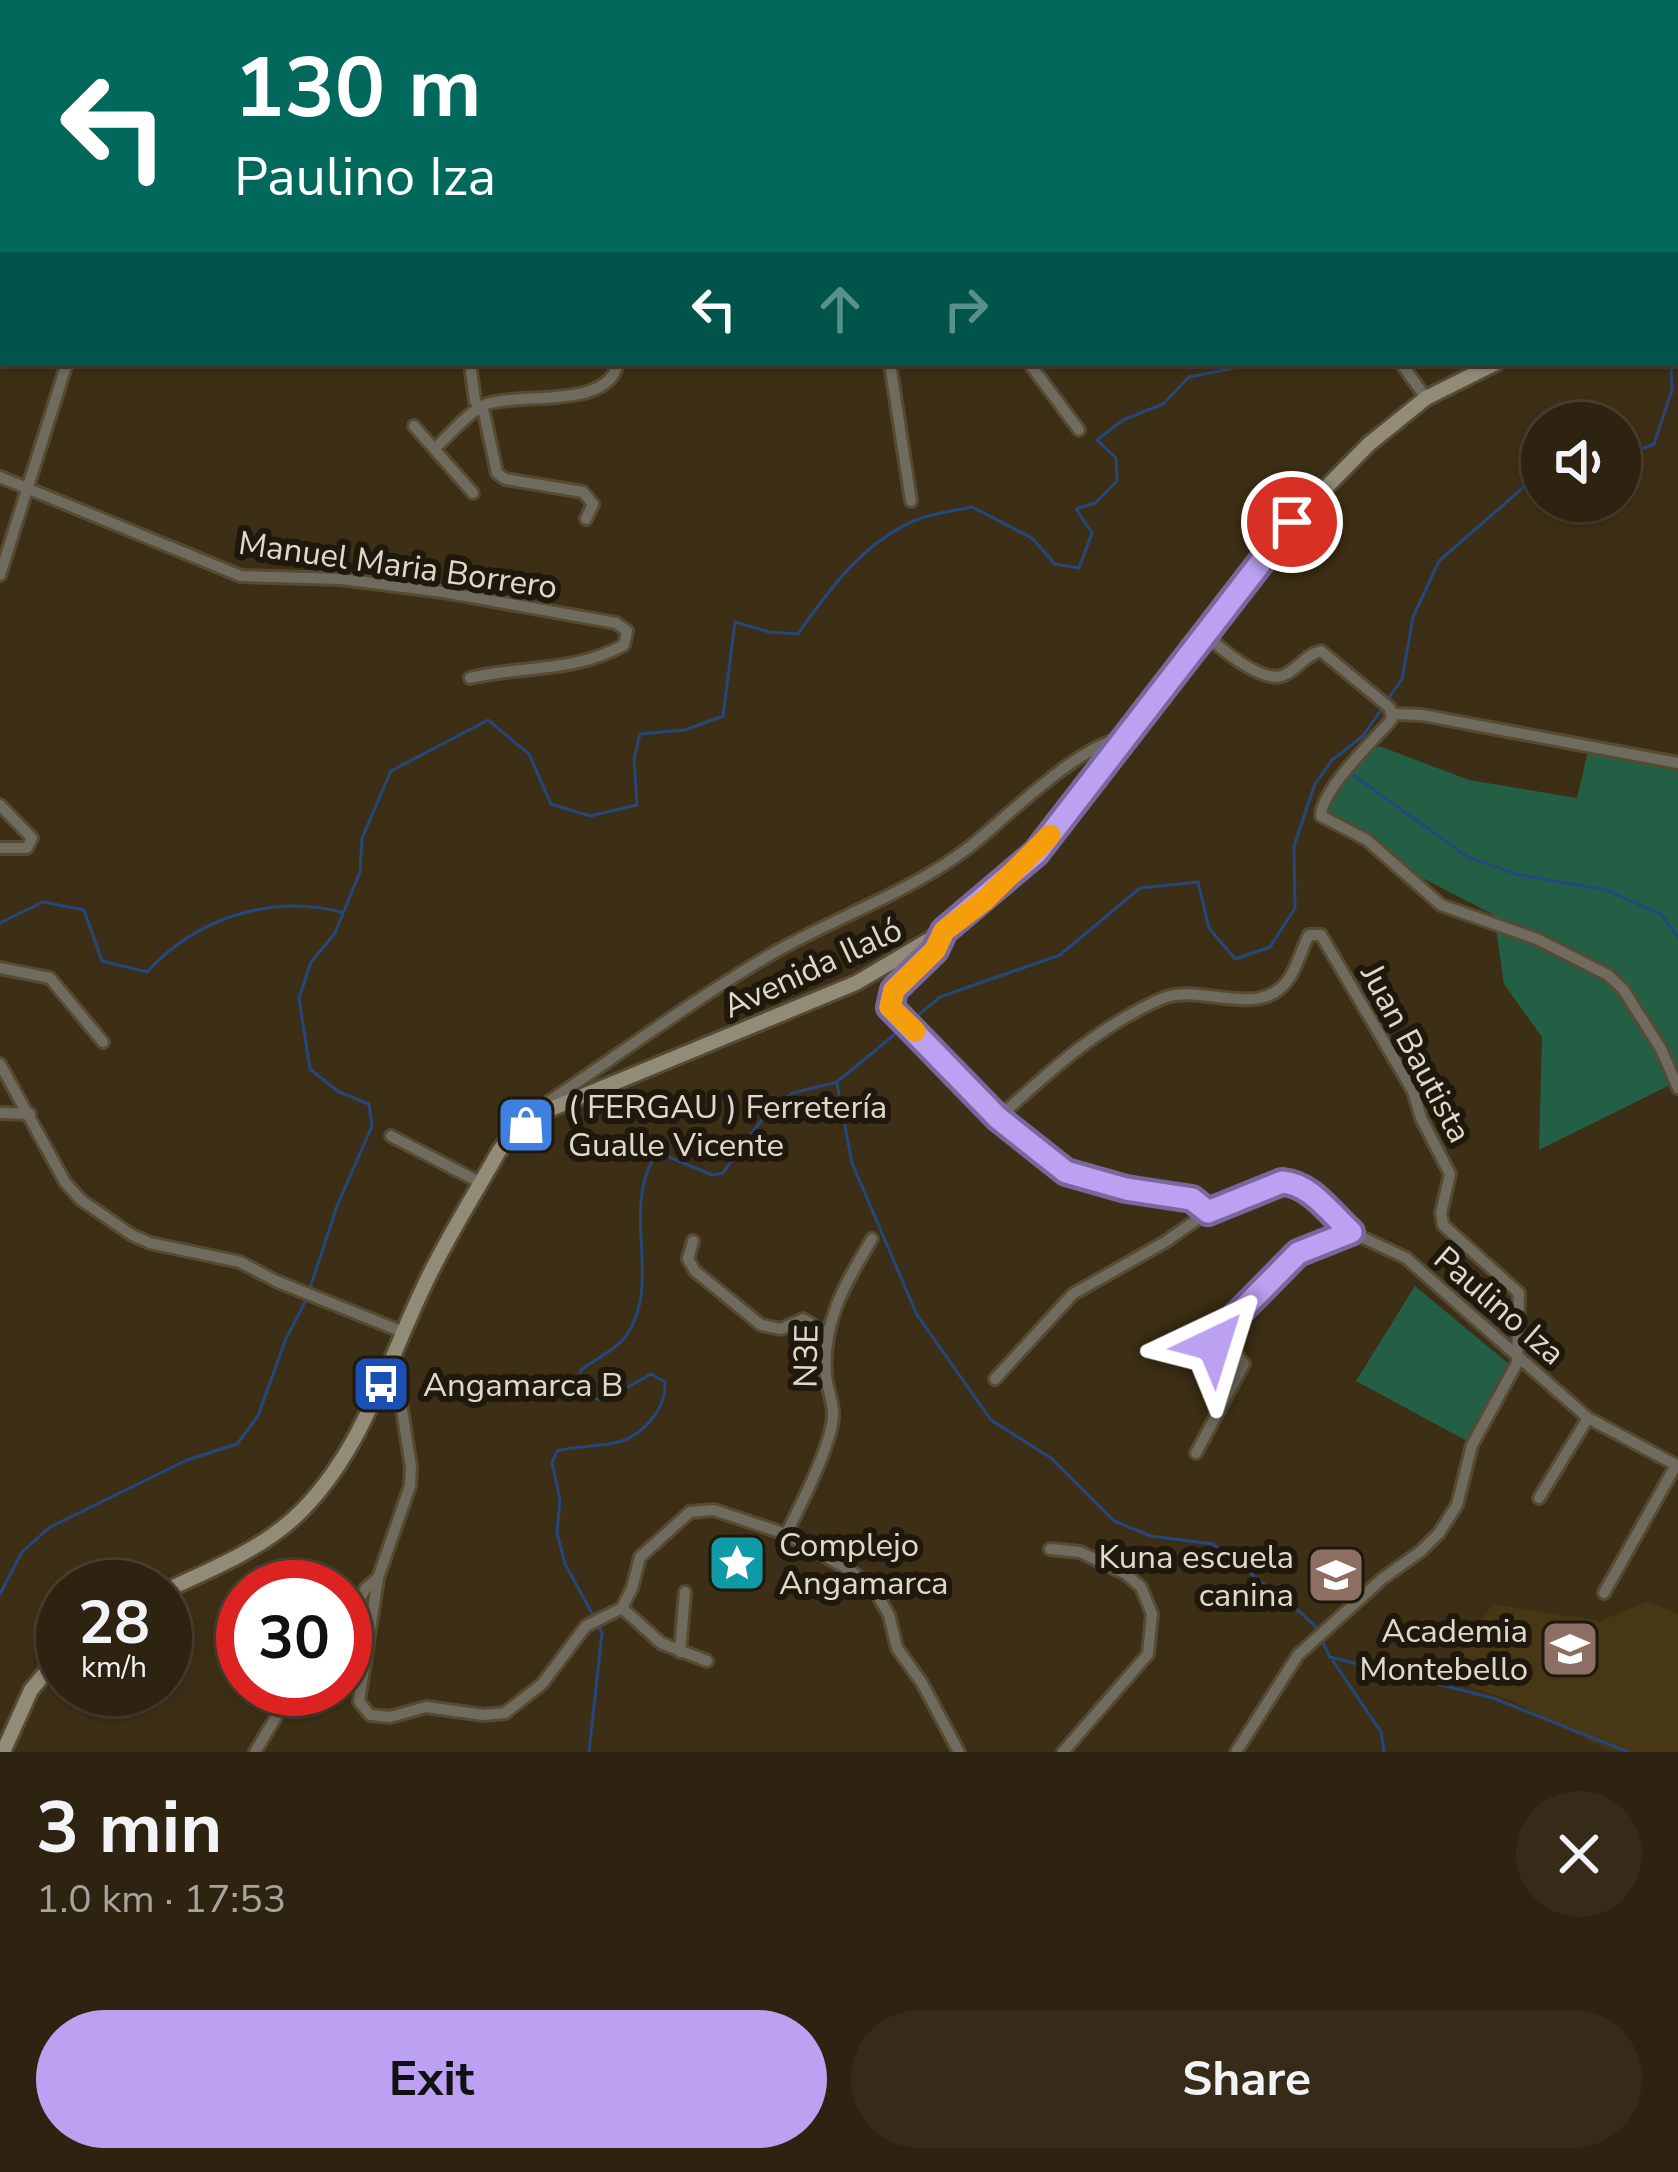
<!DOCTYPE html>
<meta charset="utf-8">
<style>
:root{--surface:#2e2310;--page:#362b19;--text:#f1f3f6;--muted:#a7a49f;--line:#494030;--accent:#bca0f2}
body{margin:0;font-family:"Nunito Sans",sans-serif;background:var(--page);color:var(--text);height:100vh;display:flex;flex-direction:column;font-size:45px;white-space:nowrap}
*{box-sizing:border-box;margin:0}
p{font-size:39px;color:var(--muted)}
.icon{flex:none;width:66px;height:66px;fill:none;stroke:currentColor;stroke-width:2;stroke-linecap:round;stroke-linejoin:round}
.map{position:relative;height:1752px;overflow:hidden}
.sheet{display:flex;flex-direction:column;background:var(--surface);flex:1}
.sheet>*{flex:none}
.guide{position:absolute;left:0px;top:0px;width:1680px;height:366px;box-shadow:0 3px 9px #0004,0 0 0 3px var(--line);background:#00695c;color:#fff;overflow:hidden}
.buttons{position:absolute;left:1521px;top:402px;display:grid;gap:24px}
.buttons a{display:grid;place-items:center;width:120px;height:120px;border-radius:50%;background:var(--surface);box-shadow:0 3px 9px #0004,0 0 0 3px var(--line);font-size:60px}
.speed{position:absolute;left:36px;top:1560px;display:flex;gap:24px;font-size:60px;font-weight:700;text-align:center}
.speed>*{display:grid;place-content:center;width:156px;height:156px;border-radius:50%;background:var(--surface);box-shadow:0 3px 9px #0004,0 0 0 3px var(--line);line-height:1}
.speed small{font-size:30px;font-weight:400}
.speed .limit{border:18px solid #d22;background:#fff;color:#111}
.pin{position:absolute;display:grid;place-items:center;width:102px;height:102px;color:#fff;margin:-51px;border:6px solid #fff;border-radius:50%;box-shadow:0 3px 12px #0007}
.me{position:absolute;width:132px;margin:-66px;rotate:41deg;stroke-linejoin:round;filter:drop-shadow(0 0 9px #0008)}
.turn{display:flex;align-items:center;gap:42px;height:252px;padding:0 36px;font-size:54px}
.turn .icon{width:156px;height:156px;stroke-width:2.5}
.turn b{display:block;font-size:84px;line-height:102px}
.lanes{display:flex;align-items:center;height:114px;padding:0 36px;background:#0003;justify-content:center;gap:60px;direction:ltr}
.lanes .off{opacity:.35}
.round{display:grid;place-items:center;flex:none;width:126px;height:126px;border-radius:63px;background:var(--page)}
.summary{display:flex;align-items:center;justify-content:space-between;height:204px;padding:0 36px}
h1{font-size:72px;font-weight:700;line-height:90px}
.action{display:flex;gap:24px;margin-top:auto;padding:24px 36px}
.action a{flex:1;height:138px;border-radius:72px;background:var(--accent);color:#111;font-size:48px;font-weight:700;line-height:138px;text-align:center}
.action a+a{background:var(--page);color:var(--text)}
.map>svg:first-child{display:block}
</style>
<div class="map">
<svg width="1678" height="1752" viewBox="0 0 1678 1752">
<rect width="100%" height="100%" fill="#3d2f15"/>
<path fill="#483715" d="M1648,1601L1678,1615V1752H1611L1512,1701L1443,1677L1493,1604L1601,1621Z"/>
<g fill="#235f45">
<path d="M1379,746L1469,780L1577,798L1588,751L1678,760V1081L1539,1150L1542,1037L1504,984L1494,915L1409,871L1377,838L1327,816C1334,781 1348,763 1379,746Z"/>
<path d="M1415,1286L1510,1365L1467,1441L1356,1381Z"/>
</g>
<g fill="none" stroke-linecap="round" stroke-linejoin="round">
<g stroke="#25477c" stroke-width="3">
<path d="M1677,32L1678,31"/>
<path d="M1677,246H1678"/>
<path d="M1620,458L1654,444L1672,390L1671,363"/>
<path d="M1388,699L1402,679L1413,617L1439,561L1542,471"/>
<path d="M1350,773L1468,857L1516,874L1606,890L1661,914L1678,937"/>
<path d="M0,923L43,902L84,910L102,961L147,972C196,918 271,894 341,912"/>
<path d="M837,1084L852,1163L917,1315L991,1420L1051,1458L1114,1521L1151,1536L1213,1544L1300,1612L1315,1626L1330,1657L1493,1698L1628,1752"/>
<path d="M311,1285L337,1206L372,1126L369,1104L339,1092L310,1069L299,998L311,962L335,933L360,872L362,838L391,771L488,720L529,754L551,804L590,816L637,805L634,759L640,734L685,730L723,716L735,622L769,632L798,634C829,589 864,542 916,520C933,513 954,511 972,507L1032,538L1055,564L1079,568L1092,533L1076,509L1095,503L1117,481L1116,458L1097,440L1123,420L1163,404L1189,377L1260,363"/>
<path d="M0,1594L22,1552L50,1527L187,1460L237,1444L258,1416L285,1341L307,1298"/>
<path d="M594,1617L565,1564L557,1533L560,1499L552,1463L557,1451C575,1446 595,1447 614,1443C641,1438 667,1409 665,1382L651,1374L605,1400L588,1397L579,1383L581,1370C595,1359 616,1350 626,1336C662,1284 623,1216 652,1161L667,1156L712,1175L723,1173L766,1114L793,1093L837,1082L940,997L1060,955L1140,888L1198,882L1209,928L1235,959L1270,947L1295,908L1294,846L1315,784L1332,760L1363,736L1383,707"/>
<path d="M1333,1661L1381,1732L1384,1752"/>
<path d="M589,1752L602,1633L598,1625"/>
</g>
<g stroke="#574a32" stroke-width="16">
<g id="street">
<path d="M228,0V3"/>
<path d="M330,0V3"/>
<path d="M443,0V3"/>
<path d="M499,0V3"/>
<path d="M737,0L742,3"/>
<path d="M1118,0L1120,3"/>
<path d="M1351,0L1353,3"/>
<path d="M1424,0L1426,3"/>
<path d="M602,3V0"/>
<path d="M878,3L882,0"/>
<path d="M1274,3L1277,0"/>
<path d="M1502,3L1504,0"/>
<path d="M0,82L3,80"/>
<path d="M1677,177L1678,176"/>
<path d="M0,240L3,241"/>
<path d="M470,363L475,401L484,413L497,473L505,479L583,492L593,504L586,519"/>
<path d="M890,363L911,501"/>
<path d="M1029,363L1079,430"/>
<path d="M1401,363L1426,398"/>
<path d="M414,426L473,493"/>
<path d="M435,448C450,435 470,410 487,404C523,392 608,410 618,363"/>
<path d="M0,477L241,576L341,579L443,592L616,623L627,631L624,645C573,673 525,665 470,678"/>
<path d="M0,575L67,363"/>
<path d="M1206,635C1220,648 1260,682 1281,676C1296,672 1304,655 1321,651L1390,708L1392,719C1374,740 1321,790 1321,816L1367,840L1441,905L1537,939L1608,975L1623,989L1661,1049L1678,1088"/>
<path d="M1393,714L1422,715L1678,763"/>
<path d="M0,805L32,838L27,848H0"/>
<path d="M944,931C931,958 890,981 889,1008L998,1118L1066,1172L1125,1189L1192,1199L1208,1212L1282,1182L1307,1190L1351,1232L1406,1258L1588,1418L1678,1466"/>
<path d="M0,968L50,978L103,1042"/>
<path d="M0,1064L65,1182L81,1200L132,1235L150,1243L240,1262L276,1281L403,1332"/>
<path d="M546,1111L551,1100C625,1050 698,997 775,952C845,912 922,889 984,835C1012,811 1091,736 1126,739"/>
<path d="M0,1113L30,1114"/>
<path d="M998,1118C1049,1072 1097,1027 1161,999C1200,981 1261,1023 1290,977C1298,964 1302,948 1309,935H1321L1413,1091L1421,1118L1450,1174L1441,1213L1443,1225L1519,1293L1517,1363L1472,1445L1457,1505L1439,1533L1421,1551L1382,1579L1298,1655L1236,1752"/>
<path d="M391,1136L481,1183"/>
<path d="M693,1241L688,1259L695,1271L761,1325L781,1329L803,1319L826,1333"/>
<path d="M394,1358L411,1467L410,1486L378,1578L359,1701L370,1715L390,1717L426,1707L484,1715L505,1713L542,1684L586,1626L622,1608L632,1588L640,1557L690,1512L714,1510L786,1534L851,1571L875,1591L889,1615L897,1648L922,1683L959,1752"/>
<path d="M995,1379L1073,1294L1165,1242L1208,1212"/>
<path d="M1196,1453L1244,1364L1238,1356L1217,1349L1214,1344L1218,1334L1298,1253L1351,1232"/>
<path d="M1539,1498L1588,1418"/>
<path d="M786,1534C800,1507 834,1441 833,1413C833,1401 827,1388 826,1376C822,1321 845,1284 872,1239"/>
<path d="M1050,1549L1080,1552L1126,1574L1141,1587L1152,1614L1148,1654L1063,1752"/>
<path d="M1604,1593L1676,1465"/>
<path d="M622,1608L661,1643L707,1661"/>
<path d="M345,1625L366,1588L378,1578"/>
<path d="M680,1652L685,1592"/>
<path d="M255,1752L279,1712L304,1689"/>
</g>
</g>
<g stroke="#574a32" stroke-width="20">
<g id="secondary">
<path d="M1677,293L1678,292"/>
<path d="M165,1591C209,1570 256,1552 293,1519C362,1456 387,1361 427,1280C448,1236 475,1194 499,1151L513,1133L546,1111L856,983L944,931L1035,853L1292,522L1369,444L1426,398L1496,363"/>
<path d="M3,1752L31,1690L63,1652"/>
</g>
</g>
<use href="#street" stroke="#6f6b5e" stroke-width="10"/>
<use href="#secondary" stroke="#928b77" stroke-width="14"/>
</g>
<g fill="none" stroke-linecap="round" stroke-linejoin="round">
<g stroke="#7a689d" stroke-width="30">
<path id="route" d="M1214,1344L1218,1334L1298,1253L1351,1232C1330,1213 1311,1184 1282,1182L1208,1212L1192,1199L1126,1189L1066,1172L998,1118L890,1007L894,990L935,950L944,931L1036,853L1292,522"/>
</g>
<use href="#route" stroke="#bca0f2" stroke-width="21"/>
<path stroke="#f59e0b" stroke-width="21" d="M915,1031L890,1007L894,990L935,950L944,931L985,900L1050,835"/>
</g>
<defs>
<g id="shop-square" transform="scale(3)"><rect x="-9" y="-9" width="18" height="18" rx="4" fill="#3f7fe0" stroke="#1f180d"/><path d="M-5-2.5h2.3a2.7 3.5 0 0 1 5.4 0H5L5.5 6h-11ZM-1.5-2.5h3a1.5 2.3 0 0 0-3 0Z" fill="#fff"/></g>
<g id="bus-square" transform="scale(3)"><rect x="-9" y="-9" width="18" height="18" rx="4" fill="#1a4fb4" stroke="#1f180d"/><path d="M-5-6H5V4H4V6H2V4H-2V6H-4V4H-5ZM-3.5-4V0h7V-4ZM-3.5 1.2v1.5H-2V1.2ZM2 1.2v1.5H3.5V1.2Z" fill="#fff"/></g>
<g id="sight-square" transform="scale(3)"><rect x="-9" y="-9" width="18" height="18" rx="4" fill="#0f9aa8" stroke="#1f180d"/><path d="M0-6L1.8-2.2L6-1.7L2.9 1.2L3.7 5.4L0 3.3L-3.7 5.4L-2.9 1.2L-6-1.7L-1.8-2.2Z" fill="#fff"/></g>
<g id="school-square" transform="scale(3)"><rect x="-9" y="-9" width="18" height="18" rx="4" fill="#8d6e63" stroke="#1f180d"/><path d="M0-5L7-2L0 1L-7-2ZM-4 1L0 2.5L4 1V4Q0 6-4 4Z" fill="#fff"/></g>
</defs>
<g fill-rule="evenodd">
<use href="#shop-square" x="526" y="1125"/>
<use href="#bus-square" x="381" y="1384"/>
<use href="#sight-square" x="737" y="1563"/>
<use href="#school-square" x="1336" y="1575"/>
<use href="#school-square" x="1570" y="1649"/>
</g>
<g text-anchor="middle" stroke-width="12" stroke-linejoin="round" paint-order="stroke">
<g font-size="33" fill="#e1d8c9" stroke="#1f180d">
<text transform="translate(398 564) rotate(8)" y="12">Manuel Maria Borrero</text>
<text transform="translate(812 967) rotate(-25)" y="12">Avenida Ilaló</text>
<text transform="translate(1417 1053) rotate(62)" y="12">Juan Bautista</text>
<text transform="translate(1500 1305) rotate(41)" y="12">Paulino Iza</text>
<text transform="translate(805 1356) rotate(-89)" y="12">N3E</text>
</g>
<g font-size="33" fill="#e1d8c9" stroke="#1f180d" text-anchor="start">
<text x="568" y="1118">( FERGAU ) Ferretería<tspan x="568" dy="38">Gualle Vicente</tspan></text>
<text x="423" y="1396">Angamarca B</text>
<text x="779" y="1556">Complejo<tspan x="779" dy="38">Angamarca</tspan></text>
<text x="1294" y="1568" text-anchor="end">Kuna escuela<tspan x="1294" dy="38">canina</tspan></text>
<text x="1528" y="1642" text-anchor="end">Academia<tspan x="1528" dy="38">Montebello</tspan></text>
</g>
</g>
</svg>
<div class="buttons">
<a><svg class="icon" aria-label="sound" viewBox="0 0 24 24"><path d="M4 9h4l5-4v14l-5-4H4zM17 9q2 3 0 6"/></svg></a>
</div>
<div class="speed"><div>28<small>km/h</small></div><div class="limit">30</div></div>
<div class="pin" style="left:1292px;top:522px;background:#d93025"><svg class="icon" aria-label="arrive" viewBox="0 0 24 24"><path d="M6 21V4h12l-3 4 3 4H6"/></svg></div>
<svg class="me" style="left:1214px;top:1344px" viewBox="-20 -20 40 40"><path d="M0-17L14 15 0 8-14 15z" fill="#bca0f2" stroke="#fff" stroke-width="4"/></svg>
<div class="guide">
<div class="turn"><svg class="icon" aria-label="left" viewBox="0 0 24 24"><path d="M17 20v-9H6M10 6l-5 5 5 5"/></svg><div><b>130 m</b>Paulino Iza</div></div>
<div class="lanes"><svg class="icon" aria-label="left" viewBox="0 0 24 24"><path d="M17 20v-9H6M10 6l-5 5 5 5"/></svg><svg class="icon off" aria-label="ahead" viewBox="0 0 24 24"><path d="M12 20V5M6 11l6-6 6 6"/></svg><svg class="icon off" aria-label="right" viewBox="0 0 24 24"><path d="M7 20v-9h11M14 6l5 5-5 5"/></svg></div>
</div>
</div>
<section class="sheet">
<div class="summary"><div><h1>3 min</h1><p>1.0 km · 17:53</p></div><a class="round"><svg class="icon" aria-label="close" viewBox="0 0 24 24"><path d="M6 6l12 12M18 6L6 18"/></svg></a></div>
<div class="action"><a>Exit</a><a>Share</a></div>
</section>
